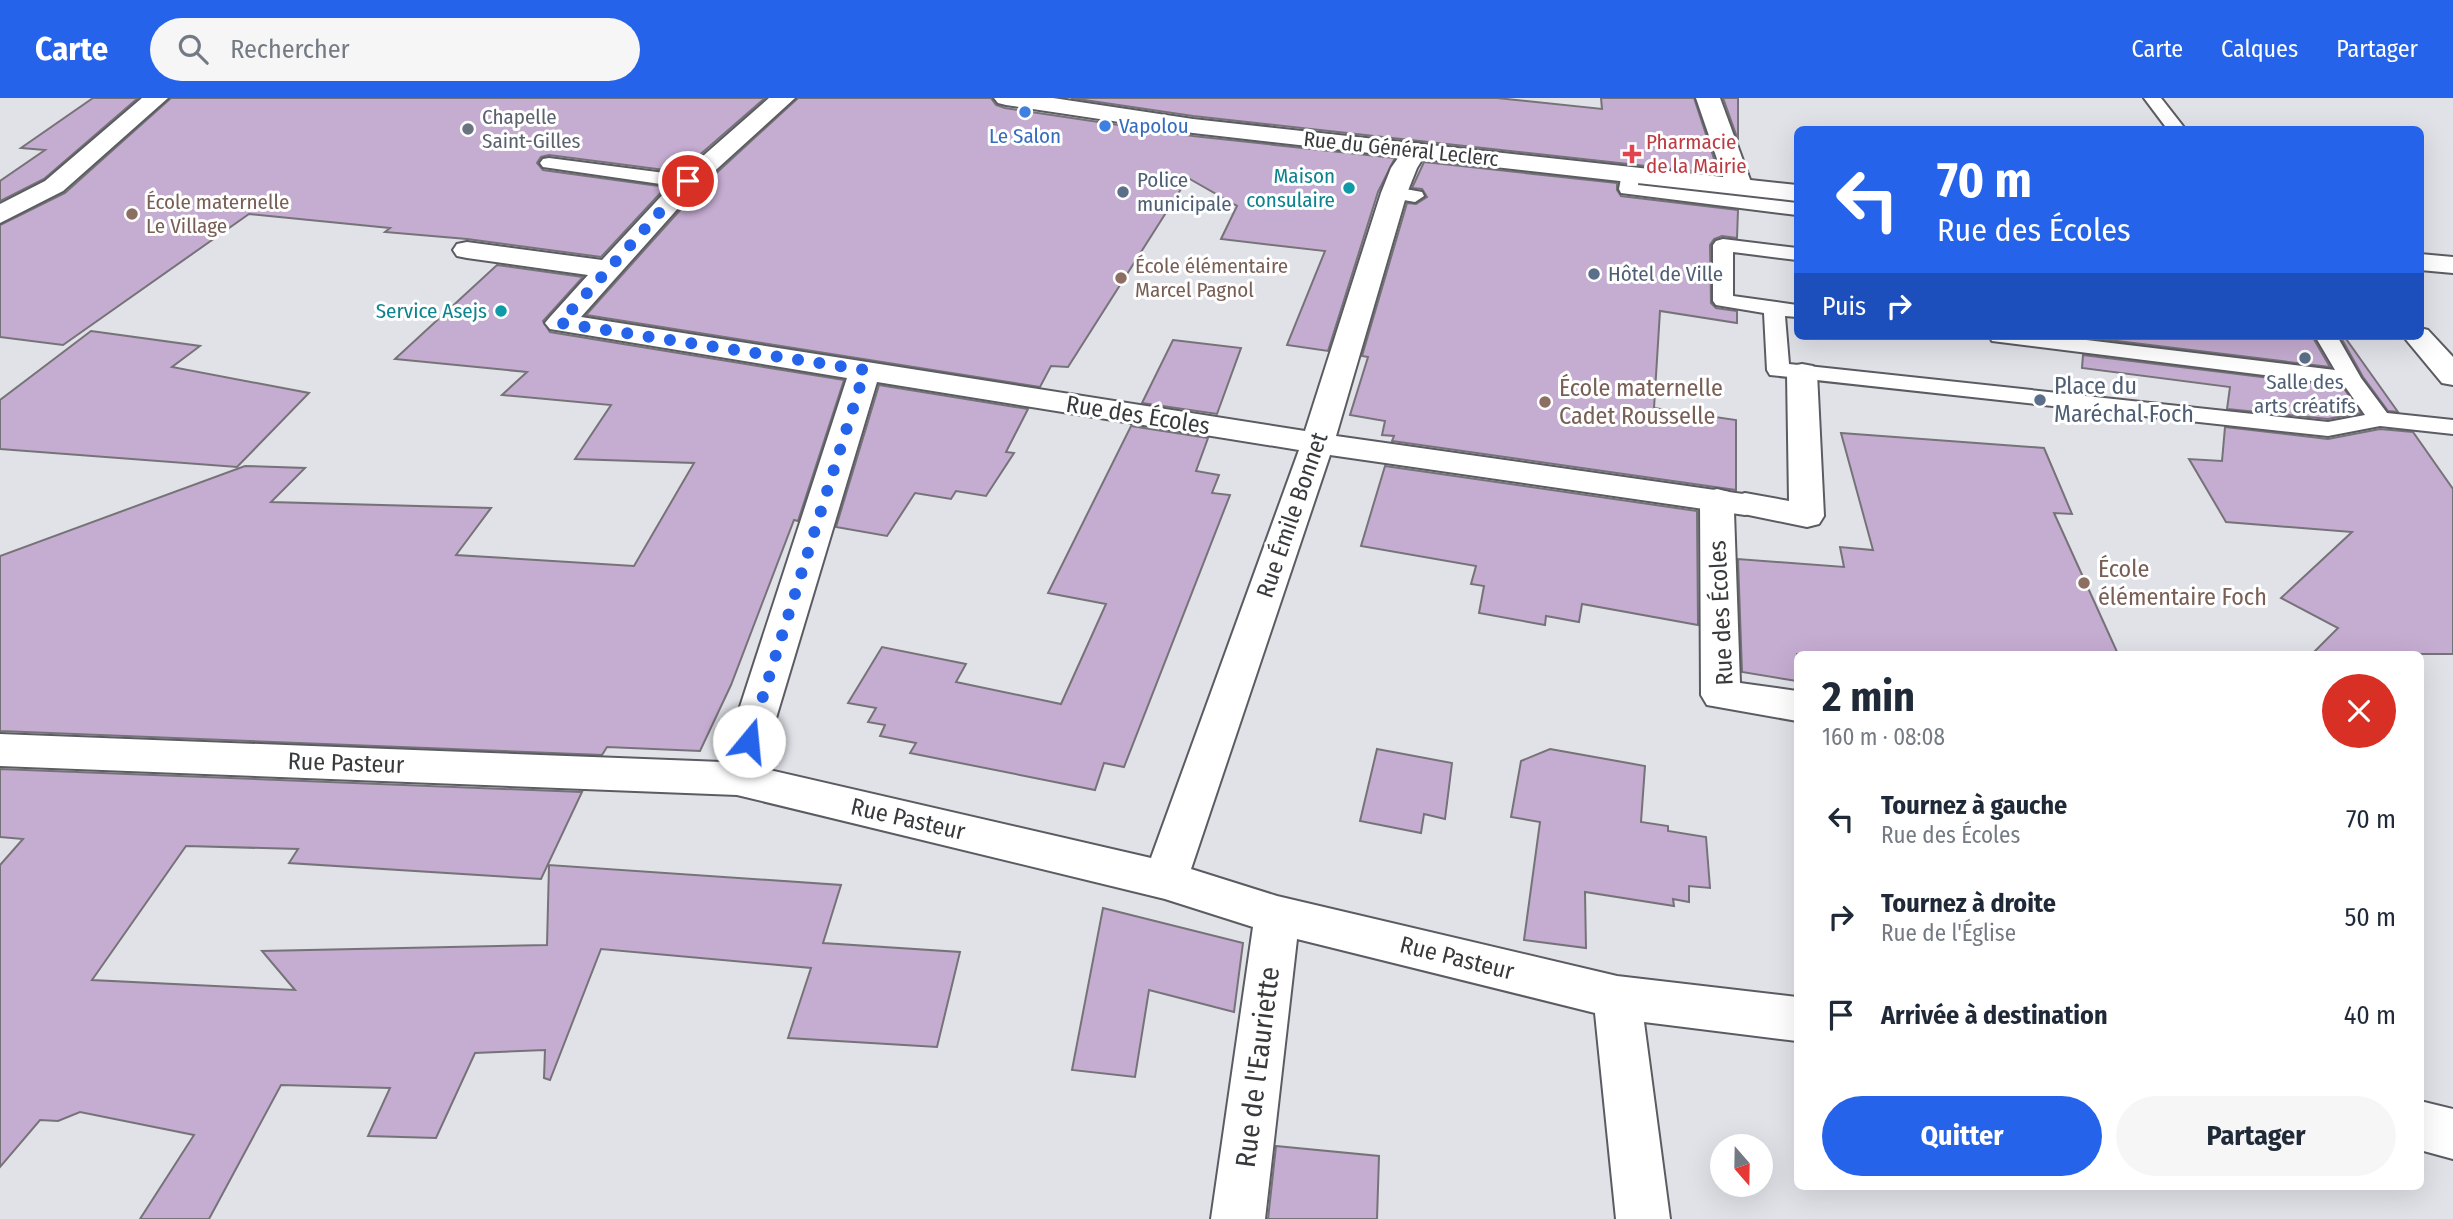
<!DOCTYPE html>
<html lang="fr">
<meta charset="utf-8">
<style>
:root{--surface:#fff;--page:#f6f6f7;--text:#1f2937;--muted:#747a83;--accent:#2563eb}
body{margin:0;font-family:"Fira Sans Condensed",sans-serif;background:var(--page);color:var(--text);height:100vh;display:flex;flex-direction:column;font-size:26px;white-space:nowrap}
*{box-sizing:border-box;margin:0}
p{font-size:23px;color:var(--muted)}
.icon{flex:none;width:38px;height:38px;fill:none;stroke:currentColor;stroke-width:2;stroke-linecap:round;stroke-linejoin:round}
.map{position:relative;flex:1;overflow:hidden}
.sheet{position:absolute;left:1794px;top:553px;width:630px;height:539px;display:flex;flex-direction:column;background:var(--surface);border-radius:10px;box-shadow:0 7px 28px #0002}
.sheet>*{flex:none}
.banner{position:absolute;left:1794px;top:28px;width:630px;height:214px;border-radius:10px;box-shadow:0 7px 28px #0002;background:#2563eb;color:#fff;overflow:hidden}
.needle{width:46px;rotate:160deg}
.buttons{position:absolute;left:1710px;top:1036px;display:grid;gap:14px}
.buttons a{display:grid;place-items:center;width:63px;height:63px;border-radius:50%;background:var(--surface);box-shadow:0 7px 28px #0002;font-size:35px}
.pin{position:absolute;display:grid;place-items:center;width:60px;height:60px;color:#fff;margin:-30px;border:4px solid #fff;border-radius:50%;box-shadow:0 2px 7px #0007}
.me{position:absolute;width:77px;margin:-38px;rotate:17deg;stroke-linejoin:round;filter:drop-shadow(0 0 5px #0008)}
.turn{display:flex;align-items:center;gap:24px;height:147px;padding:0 28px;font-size:32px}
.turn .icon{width:91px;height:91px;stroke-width:2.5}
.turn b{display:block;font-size:49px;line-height:60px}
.then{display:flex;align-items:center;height:66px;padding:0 28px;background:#0003;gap:14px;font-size:26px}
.round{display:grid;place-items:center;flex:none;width:74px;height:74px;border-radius:37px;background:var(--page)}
.summary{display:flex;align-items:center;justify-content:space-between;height:119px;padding:0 28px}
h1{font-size:42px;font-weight:700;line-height:52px}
.action{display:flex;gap:14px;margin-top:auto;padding:14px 28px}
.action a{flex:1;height:80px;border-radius:42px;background:var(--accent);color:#fff;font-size:28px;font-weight:700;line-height:80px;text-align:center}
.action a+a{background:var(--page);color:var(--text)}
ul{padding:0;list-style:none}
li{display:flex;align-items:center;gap:21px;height:98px;padding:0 28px}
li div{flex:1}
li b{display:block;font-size:26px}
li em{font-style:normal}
header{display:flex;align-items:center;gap:42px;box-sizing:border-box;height:98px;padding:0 35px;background:var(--accent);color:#fff}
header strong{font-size:33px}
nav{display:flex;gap:38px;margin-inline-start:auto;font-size:24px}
.search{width:490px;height:63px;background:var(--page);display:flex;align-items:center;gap:18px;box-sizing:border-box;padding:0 24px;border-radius:38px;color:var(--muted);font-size:26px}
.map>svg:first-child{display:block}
</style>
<header>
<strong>Carte</strong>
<div class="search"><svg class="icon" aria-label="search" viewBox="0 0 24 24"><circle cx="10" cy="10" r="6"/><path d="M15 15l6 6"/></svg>Rechercher</div>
<nav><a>Carte</a><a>Calques</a><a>Partager</a></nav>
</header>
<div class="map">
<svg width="2453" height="1121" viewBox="0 0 2453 1121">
<rect width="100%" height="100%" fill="#e0e2e8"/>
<g fill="#c5acd1" stroke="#767378" stroke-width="2">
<path d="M93,0H138L44,81L0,103V83L45,52L21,50Z"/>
<path d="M171,0H765L680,74L549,57L541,59L537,65L543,72L666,89L601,159L467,141L385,134L390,130L249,116L63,247L0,239V127L65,95Z"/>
<path d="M798,0H991L996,7L1005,10L1193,38L1395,60L1378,94L1328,253L1287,247L1325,153L1221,141L1237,108L1188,80L1068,269L1051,268L1040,289L586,217L699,91Z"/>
<path d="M1071,0H1497L1602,11L1601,0H1694L1719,76L1193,18Z"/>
<path d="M1723,0H1738V42Z"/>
<path d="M1424,64L1617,85V92L1621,98L1738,112L1737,140L1722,138L1714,141L1710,147L1711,205L1716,210L1737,213V225L1660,213L1654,310L1736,322V392L1392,343L1394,338L1382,337L1385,323L1350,317L1368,259L1362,258L1407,105L1416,106L1427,99L1422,91L1412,90Z"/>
<path d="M497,167L583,179L543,223L550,234L844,282L798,423L794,422L731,587L700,653L607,649L602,657L0,633V458L245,368L305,370L271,404L491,410L456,457L634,468L694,365L575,361L611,307L502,297L527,274L395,261Z"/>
<path d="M91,233L200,248L172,269L309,295L237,369L0,351V302Z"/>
<path d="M2084,238H2312L2330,269L2084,239Z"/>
<path d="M2340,238H2344L2398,314L2388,313L2363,279Z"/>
<path d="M1173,242L1241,250L1217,316L1142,305Z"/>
<path d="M2083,257L2343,289L2361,315L2328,321L2227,311L2230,289L2082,270Z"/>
<path d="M879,287L1028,311L1006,354L1014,355L986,398L956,393L951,401L915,395L887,438L836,429Z"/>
<path d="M1131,328L1208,340L1196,373L1219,377L1212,395L1230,397L1124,669L1104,665L1095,692L910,655L916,645L880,638L885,627L868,624L876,610L848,605L882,549L966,566L956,584L1061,606L1106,506L1048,495Z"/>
<path d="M2225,329L2328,341L2380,331L2413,334L2453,391V556H2312L2338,530L2281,500L2352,434L2226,424L2189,361L2222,363Z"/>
<path d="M1841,335L2044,350L2072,416L2054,415L2118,556H1797V583L1742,574L1738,461L1844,469L1840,449L1873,452Z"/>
<path d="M1385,368L1697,413L1698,527L1582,506L1579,524L1546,518L1545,527L1479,515L1484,488L1471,486L1476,468L1361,448Z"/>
<path d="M1377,651L1452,665L1445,721L1424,716L1421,735L1360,723Z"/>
<path d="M1550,651L1645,668L1641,724L1668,728V733L1706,739L1710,790L1689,788V804L1673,801L1674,808L1585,794L1586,850L1524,842L1540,724L1511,719L1521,663Z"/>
<path d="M0,671L582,694L541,781L289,765L298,751L186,748L92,882L295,892L262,853L547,847L549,767L841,787L823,845L960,854L937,949L788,940L811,870L601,851L550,982L544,980L545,952L475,955L436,1040L368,1038L390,990L281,987L209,1121H140L194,1037L80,1014L58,1023L40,1022L0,1069V767L23,741L0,739Z"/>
<path d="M1103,810L1243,845L1234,914L1149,892L1135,979L1072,972Z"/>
<path d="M1276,1048L1379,1058L1377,1121H1268Z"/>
</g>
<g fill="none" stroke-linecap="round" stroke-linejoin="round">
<g stroke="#5a5c61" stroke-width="4">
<g id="service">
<path d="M2144,0H2161L2186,32H2168Z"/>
<path d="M549,60L688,78L697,84L688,90L543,69L540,65L543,61Z"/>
<path d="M1631,69L1640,75L1638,87L1797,105V117L1621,95L1619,91L1622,75Z"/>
<path d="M1394,89L1422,94L1424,98L1415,104L1387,99L1385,95L1387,91Z"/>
<path d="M1723,141L1797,150V162L1733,154V198L1797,207V219L1785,218L1789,266L2328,324L2365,317L2344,287L1992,243L1989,238H2053L2335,272L2315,238H2337L2361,280L2387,315L2453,322V336L2380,328L2328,338L1770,277L1767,272L1764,215L1716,207L1713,203V147L1716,143Z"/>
</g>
</g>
<g stroke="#5a5c61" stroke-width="4">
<path id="pedestrian" d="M1802,266L1813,268L1817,275L1824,418L1819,426L1807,429L1734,414L1740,585L1797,593V623L1707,607L1701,597L1700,402L1705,394L1717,391L1729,394L1732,399L1745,395L1789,403L1787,275L1791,268Z"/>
</g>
<g stroke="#5a5c61" stroke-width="4">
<g id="minor">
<path d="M142,0H168L63,93L0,125V106L45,83Z"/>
<path d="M769,0H795L697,89L581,219L1305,333L1381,95L1391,70L1407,47L1416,45L1425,47L1428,52L1417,70L1407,95L1336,338L1757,398L1762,406L1757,414L1745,417L1330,357L1191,771L1277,798L1617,878L1797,899V943L1644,924L1670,1121H1616L1595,915L1297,841L1265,1121H1211L1253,829L1165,801L737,697L0,668V636L722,664L847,280L550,231L545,225L550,219L588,177L467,160L457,158L453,152L457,146L467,144L602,162L679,79ZM877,284L1299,352L1151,760L761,670Z"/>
<path d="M1696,0H1720L1752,87L1748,92L1739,95L1730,92L1726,87Z"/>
<path d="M2420,1003L2453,1011V1061L2420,1052Z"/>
</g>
</g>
<g stroke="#5a5c61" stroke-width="4">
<g id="tertiary">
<path d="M994,0H1053L1193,21L1797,87V103L1193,35L1006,7L998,5Z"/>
<path d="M2420,156L2453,159V175L2420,172Z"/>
<path d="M2420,230L2428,232L2453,259V287L2442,285L2403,238H2420Z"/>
</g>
</g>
<use href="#service" fill="#fff" fill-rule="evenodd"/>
<use href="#pedestrian" fill="#fff" fill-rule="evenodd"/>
<use href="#minor" fill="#fff" fill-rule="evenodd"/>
<use href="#tertiary" fill="#fff" fill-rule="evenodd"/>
</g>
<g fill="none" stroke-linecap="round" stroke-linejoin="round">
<path stroke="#2563eb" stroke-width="12" stroke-dasharray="0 21.6" d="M688,83L560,225L865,272L749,643"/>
</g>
<g fill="#3f7fe0" stroke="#fff" stroke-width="2.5">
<circle cx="1025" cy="14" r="7"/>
<circle cx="1105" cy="28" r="7"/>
</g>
<circle fill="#6b7280" stroke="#fff" stroke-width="2.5" cx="468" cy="31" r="7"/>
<path fill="#e0444e" stroke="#fff" stroke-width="2.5" d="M1628.5 45.5h7v7h7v7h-7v7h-7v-7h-7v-7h7z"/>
<g fill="#0f9aa8" stroke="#fff" stroke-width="2.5">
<circle cx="1349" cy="90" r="7"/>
<circle cx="501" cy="213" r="7"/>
</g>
<g fill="#5c6f8a" stroke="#fff" stroke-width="2.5">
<circle cx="1123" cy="94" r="7"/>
<circle cx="1594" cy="176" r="7"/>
<circle cx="2305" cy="260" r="7"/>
<circle cx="2040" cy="302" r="7"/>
</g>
<g fill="#8d6e63" stroke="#fff" stroke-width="2.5">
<circle cx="132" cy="116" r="7"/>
<circle cx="1121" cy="180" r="7"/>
<circle cx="1545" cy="304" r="7"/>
<circle cx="2084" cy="485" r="7"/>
</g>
<g text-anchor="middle" stroke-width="6" stroke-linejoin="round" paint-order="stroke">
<g font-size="21" fill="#5b616d" stroke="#fff" text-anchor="start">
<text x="482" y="26">Chapelle<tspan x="482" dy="24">Saint-Gilles</tspan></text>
</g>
<g font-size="21" fill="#366cbe" stroke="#fff" text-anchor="start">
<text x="1119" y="35">Vapolou</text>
<text x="1025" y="45" text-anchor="middle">Le Salon</text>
</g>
<g font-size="21" fill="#be3a42" stroke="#fff" text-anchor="start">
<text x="1646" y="51">Pharmacie<tspan x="1646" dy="24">de la Mairie</tspan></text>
</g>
<g font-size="21" fill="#393a3c" stroke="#fff">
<text transform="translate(1401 51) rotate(6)" y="7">Rue du Général Leclerc</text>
</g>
<g font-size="21" fill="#0d838f" stroke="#fff" text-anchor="end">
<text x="1335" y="85">Maison<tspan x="1335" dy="24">consulaire</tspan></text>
<text x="487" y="220">Service Asejs</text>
</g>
<g font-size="21" fill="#4e5e75" stroke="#fff" text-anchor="start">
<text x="1137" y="89">Police<tspan x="1137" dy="24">municipale</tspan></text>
<text x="1608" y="183">Hôtel de Ville</text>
<text x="2305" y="291" text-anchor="middle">Salle des<tspan x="2305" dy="24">arts créatifs</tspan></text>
</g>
<g font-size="21" fill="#785e54" stroke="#fff" text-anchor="start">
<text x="146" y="111">École maternelle<tspan x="146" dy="24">Le Village</tspan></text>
<text x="1135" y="175">École élémentaire<tspan x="1135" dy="24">Marcel Pagnol</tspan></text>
</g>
<g font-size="24" fill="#4e5e75" stroke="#fff" text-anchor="start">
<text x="2054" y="296">Place du<tspan x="2054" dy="28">Maréchal Foch</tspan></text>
</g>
<g font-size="24" fill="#785e54" stroke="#fff" text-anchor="start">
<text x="1559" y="298">École maternelle<tspan x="1559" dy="28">Cadet Rousselle</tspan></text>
<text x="2098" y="479">École<tspan x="2098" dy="28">élémentaire Foch</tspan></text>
</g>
<g font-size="24" fill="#393a3c" stroke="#fff">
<text transform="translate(1138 317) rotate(9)" y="8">Rue des Écoles</text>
<text transform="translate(1292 417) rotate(-71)" y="8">Rue Émile Bonnet</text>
<text transform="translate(1721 515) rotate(-93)" y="8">Rue des Écoles</text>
<text transform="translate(346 665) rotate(2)" y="8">Rue Pasteur</text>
<text transform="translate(908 721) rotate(13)" y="8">Rue Pasteur</text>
<text transform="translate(1457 860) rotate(14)" y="8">Rue Pasteur</text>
</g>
<g font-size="28" fill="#393a3c" stroke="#fff">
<text transform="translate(1257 969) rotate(-83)" y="10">Rue de l'Eauriette</text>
</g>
</g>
</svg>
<div class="buttons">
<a><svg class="needle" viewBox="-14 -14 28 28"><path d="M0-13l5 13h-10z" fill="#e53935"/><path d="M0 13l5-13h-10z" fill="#747a83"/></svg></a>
</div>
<div class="pin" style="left:688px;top:83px;background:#d93025"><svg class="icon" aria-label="arrive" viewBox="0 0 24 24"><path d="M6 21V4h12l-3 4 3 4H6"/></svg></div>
<svg class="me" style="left:749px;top:643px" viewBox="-20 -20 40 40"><circle r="19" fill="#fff"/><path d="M0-13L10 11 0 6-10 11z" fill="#2563eb"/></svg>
<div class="banner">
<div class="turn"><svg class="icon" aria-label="left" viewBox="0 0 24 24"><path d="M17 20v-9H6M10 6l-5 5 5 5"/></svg><div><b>70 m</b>Rue des Écoles</div></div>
<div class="then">Puis<svg class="icon" aria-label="right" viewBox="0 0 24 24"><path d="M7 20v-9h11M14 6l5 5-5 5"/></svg></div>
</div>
<section class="sheet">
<div class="summary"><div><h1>2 min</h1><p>160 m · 08:08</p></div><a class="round" style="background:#d93025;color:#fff"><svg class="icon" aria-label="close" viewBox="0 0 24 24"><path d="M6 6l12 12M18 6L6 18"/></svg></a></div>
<ul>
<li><svg class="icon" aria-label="left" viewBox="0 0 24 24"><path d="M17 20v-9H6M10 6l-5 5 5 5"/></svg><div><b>Tournez à gauche</b><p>Rue des Écoles</p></div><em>70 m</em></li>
<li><svg class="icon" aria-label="right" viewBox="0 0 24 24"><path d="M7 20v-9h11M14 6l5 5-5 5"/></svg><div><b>Tournez à droite</b><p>Rue de l'Église</p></div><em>50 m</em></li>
<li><svg class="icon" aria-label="arrive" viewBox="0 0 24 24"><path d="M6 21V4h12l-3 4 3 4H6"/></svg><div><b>Arrivée à destination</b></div><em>40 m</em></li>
</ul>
<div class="action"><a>Quitter</a><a>Partager</a></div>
</section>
</div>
